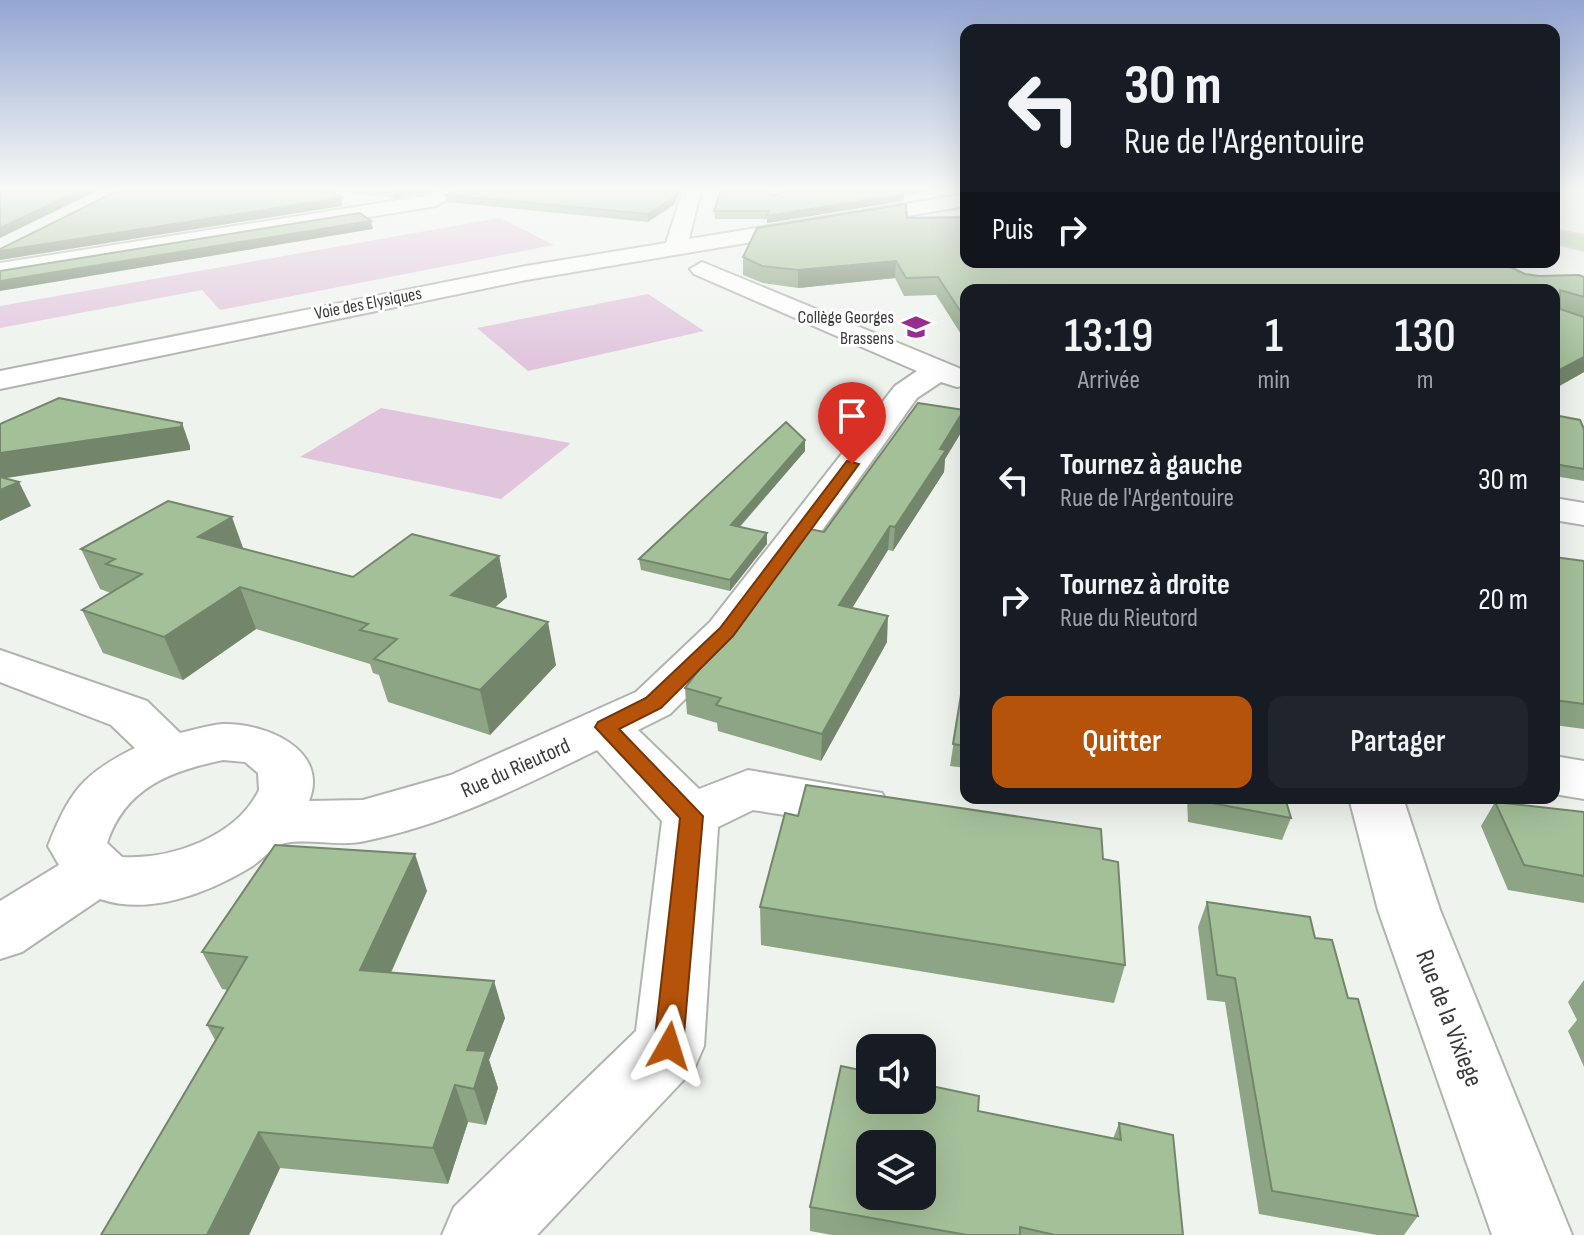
<!DOCTYPE html>
<html lang="fr">
<meta charset="utf-8">
<style>
:root{--surface:#171b24;--page:#20242c;--text:#f1f3f6;--muted:#9ea1a6;--accent:#b45309}
body{margin:0;font-family:"Sofia Sans Condensed",sans-serif;background:var(--page);color:var(--text);height:100vh;display:flex;flex-direction:column;font-size:30px;white-space:nowrap}
*{box-sizing:border-box;margin:0}
p{font-size:26px;color:var(--muted)}
.icon{flex:none;width:44px;height:44px;fill:none;stroke:currentColor;stroke-width:2;stroke-linecap:round;stroke-linejoin:round}
.map{position:relative;flex:1;overflow:hidden}
.side{position:absolute;left:960px;top:284px;width:600px;height:520px;display:flex;flex-direction:column;background:var(--surface);border-radius:16px;box-shadow:0 8px 32px #0002}
.side>*{flex:none}
.hud{position:absolute;left:960px;top:24px;width:600px;height:244px;border-radius:16px;box-shadow:0 8px 32px #0002;background:#171b24;color:var(--text);overflow:hidden}
.tools{position:absolute;left:856px;top:1034px;display:grid;gap:16px}
.tools a{display:grid;place-items:center;width:80px;height:80px;border-radius:16px;background:var(--surface);box-shadow:0 8px 32px #0002;font-size:40px}
.pin{position:absolute;display:grid;place-items:center;width:68px;height:68px;color:#fff;margin:-82px -34px;border-radius:50% 50% 50% 0;rotate:-45deg;box-shadow:0 0 8px #0007}
.pin .icon{rotate:45deg}
.me{position:absolute;width:88px;margin:-44px;rotate:6deg;stroke-linejoin:round;filter:drop-shadow(0 0 6px #0008)}
.turn{display:flex;align-items:center;gap:28px;height:168px;padding:0 32px;font-size:36px}
.turn .icon{width:104px;height:104px;stroke-width:2.5}
.turn b{display:block;font-size:56px;line-height:68px}
.then{display:flex;align-items:center;height:76px;padding:0 32px;background:#0003;gap:16px;font-size:30px}
.eta{display:flex;justify-content:space-evenly;align-items:center;height:136px;text-align:center}
.eta b{font-size:48px;font-weight:600;line-height:56px}
.action{display:flex;gap:16px;margin-top:auto;padding:16px 32px}
.action a{flex:1;height:92px;border-radius:16px;background:var(--accent);color:#fff;font-size:32px;font-weight:600;line-height:92px;text-align:center}
.action a+a{background:var(--page);color:var(--text)}
ul{padding:0;list-style:none}
li{display:flex;align-items:center;gap:24px;height:120px;padding:0 32px}
li div{flex:1}
li b{display:block;font-size:30px}
li em{font-style:normal}
.map>svg:first-child{display:block}
</style>
<div class="map">
<svg width="1584" height="1235" viewBox="0 0 1584 1235">
<rect width="100%" height="100%" fill="#eff3ee"/>
<g fill="#e1c5dd">
<path d="M500,218L554,245L220,310L202,290L0,328V306Z"/>
<path d="M648,294L704,331L528,371L477,328Z"/>
<path d="M381,408L570,443V444L501,499L300,457Z"/>
</g>
<g fill="none" stroke-linecap="round" stroke-linejoin="round">
<g stroke="#b0b4ae" stroke-width="4">
<g id="minor">
<path d="M439,190H461L436,206L0,277V263L431,195Z"/>
<path d="M540,190H571C565,198 546,198 540,190Z"/>
<path d="M683,190H701L689,239L966,194V206L526,280L0,389V371L526,266L666,243Z"/>
<path d="M702,262L966,371V385L957,387L941,382L917,398L742,642L670,714L638,730L699,789L748,770L882,793L890,807L882,821L862,827L753,810L718,827L704,1046L694,1069L537,1235H442L454,1207L636,1031L662,821L597,750C523,786 447,825 365,841C339,847 311,838 285,843C274,845 261,861 251,867C208,893 150,916 100,899L22,952L0,959V901L59,865L48,846C69,793 82,774 135,748L111,725L0,682V650L147,701L180,733C194,730 209,725 223,724C264,723 330,749 309,801L363,800L451,775L636,692L710,622L895,386L917,371L694,274L690,269ZM223,760L245,762L258,773L259,790C237,837 170,860 122,857L107,843C125,788 170,771 223,760Z"/>
<path d="M1554,498L1584,503V525L1554,520Z"/>
<path d="M1554,756L1584,761V799L1554,794Z"/>
<path d="M1349,798H1403L1440,910L1572,1235H1492L1378,910Z"/>
</g>
</g>
<g stroke="#d0d0d0" stroke-width="4">
<path id="major" d="M1554,230L1584,236V250L1554,242Z"/>
</g>
<use href="#minor" fill="#fff" fill-rule="evenodd"/>
<use href="#major" fill="#b7d5aa" fill-rule="evenodd"/>
</g>
<g fill="#8da584">
<path d="M119,190H433L430,192L396,198L331,191L342,206Z"/>
<path d="M721,190H768V191L774,196L786,190H934L904,195L903,201L767,223V219H715L714,211Z"/>
<path d="M446,195L675,204L648,222L447,202Z"/>
<path d="M907,218L1454,266L1539,276L1584,277V372L1554,389V290H966V342L936,295L904,296L895,278L798,288L763,283L743,275V257Z"/>
<path d="M964,410L962,431L945,459L944,472L893,551L888,550L852,608L887,642L821,761L718,731L717,723L687,714L685,688L744,618L824,532Z"/>
<path d="M1554,415L1584,429V481L1554,476Z"/>
<path d="M805,451L740,527L767,533V544L730,591L641,570L639,559Z"/>
<path d="M81,549H244L353,577L499,556L507,597L495,607L556,665L490,735L388,702L379,675L373,673L370,664L256,629L183,680L103,653L82,610L111,593L100,589Z"/>
<path d="M1554,557L1584,561V729L1554,725Z"/>
<path d="M966,664V768L950,766Z"/>
<path d="M1187,798H1285L1291,818L1282,840L1188,822Z"/>
<path d="M1495,802L1584,812V903L1508,890L1481,826Z"/>
<path d="M798,816L1103,859L1125,965L1114,1003L761,945L760,907Z"/>
<path d="M427,891L391,973L505,1018L489,1060L498,1088L486,1125L468,1122L448,1184L280,1168L249,1235H101L215,1040L207,1025L228,990L222,989L202,952Z"/>
<path d="M1207,902L1315,938L1348,998L1418,1216L1404,1235H1377L1259,1214L1225,1002L1207,1000L1198,927Z"/>
<path d="M1584,980V1067L1568,1031L1577,1020L1568,1002Z"/>
<path d="M978,1111L1113,1139L1119,1123L1183,1235H832L810,1231V1207Z"/>
</g>
<g fill="#73866b">
<path d="M81,190H99L0,238V228Z"/>
<path d="M394,190H433L430,192L396,198Z"/>
<path d="M677,190H680L675,204L648,222V214Z"/>
<path d="M903,190H934L904,195L903,201L767,223V216Z"/>
<path d="M341,198L342,206L0,260V251Z"/>
<path d="M371,221L373,229L0,291V281Z"/>
<path d="M896,261L895,278L798,288V270Z"/>
<path d="M1584,357V372L1554,389V373Z"/>
<path d="M964,410L962,431L945,459L944,472L893,551L895,527L940,449Z"/>
<path d="M182,423L190,446V450L0,479V453Z"/>
<path d="M805,440V451L731,536V525Z"/>
<path d="M19,482L31,506L0,521V490Z"/>
<path d="M232,517L246,556L198,537Z"/>
<path d="M890,526L888,550L838,631L839,605Z"/>
<path d="M767,533V544L730,591V580Z"/>
<path d="M499,556L507,597L461,637L451,595Z"/>
<path d="M240,587L256,629L183,680L164,637Z"/>
<path d="M888,616L887,642L821,761L822,734Z"/>
<path d="M548,622L556,665L490,735L480,690Z"/>
<path d="M415,854L427,891L375,1007L360,970Z"/>
<path d="M494,981L505,1018L489,1060L498,1088L486,1125L474,1089L467,1050Z"/>
<path d="M455,1085L468,1122L448,1184L433,1148Z"/>
<path d="M259,1132L280,1168L249,1235H207Z"/>
</g>
<g fill="#a4c099" stroke="#73866b" stroke-width="2" fill-rule="evenodd">
<path d="M0,190H81L0,228Z"/>
<path d="M119,190H330L341,198L0,251V249Z"/>
<path d="M453,190L559,191L562,190H677L675,197L648,214L446,195Z"/>
<path d="M721,190H767L774,196L786,190H903L904,194L767,216L769,211H714Z"/>
<path d="M906,204L907,218L966,217V262H1447L1454,266H1508L1525,274L1539,276L1579,275L1584,277V297L1560,290V309L1584,317V357L1554,373V290H966V320L938,277L906,278L896,261L798,270L762,266L743,257L757,228Z"/>
<path d="M360,213L371,221L0,281V271Z"/>
<path d="M59,398L182,423L181,427L0,453V424Z"/>
<path d="M918,403L964,410L940,449L946,450L895,527L890,526L839,605L888,616L822,734L716,705L721,698L685,688L722,640L744,618L810,529L824,532Z"/>
<path d="M1554,415L1580,420L1584,429V469L1554,464Z"/>
<path d="M786,422L805,440L731,525L767,533L730,580L639,559Z"/>
<path d="M0,477L19,482L0,490Z"/>
<path d="M168,501L232,517L198,537L353,577L412,534L499,556L451,595L548,622L480,690L374,659L397,639L360,630L368,624L240,587L164,637L82,610L142,574L106,564L115,559L81,549Z"/>
<path d="M1554,557L1584,561V704L1554,700Z"/>
<path d="M966,664V746L953,744Z"/>
<path d="M806,785L1101,829L1103,859L1118,862L1125,965L760,907L785,813L798,816Z"/>
<path d="M1195,798H1285L1291,818L1196,800Z"/>
<path d="M1495,802L1584,812V876L1524,865Z"/>
<path d="M275,845L415,854L360,970L494,981L467,1050L486,1051L474,1089L455,1085L433,1148L259,1132L207,1235H101L223,1028L207,1025L247,957L202,952Z"/>
<path d="M1207,902L1310,917L1315,938L1332,940L1348,998L1358,999L1418,1216L1272,1191L1235,978L1217,975Z"/>
<path d="M841,1066L870,1072V1100H922V1084L979,1096L978,1111L1121,1140L1119,1123L1173,1135L1183,1235H1055L1020,1227V1235H967L810,1207ZM870,1144H922V1196H870Z"/>
</g>
<linearGradient id="sky" x2="0" y2="1"><stop stop-color="#94a6d2"/><stop offset="0.52" stop-color="#f8faf7"/><stop offset="1" stop-color="#f8faf7" stop-opacity="0"/></linearGradient>
<rect width="1584" height="363" fill="url(#sky)"/>
<path fill="#b45309" stroke="#753606" stroke-width="2" d="M847,461L859,464L733,636L661,708L619,729L703,816L683,1046L679,1056L669,1060L659,1056L654,1046L680,818L595,727L598,722L646,698L720,628Z"/>
<defs>
<g id="school-bare" transform="scale(2.16)"><path d="M0-5L7-2L0 1L-7-2ZM-4 1L0 2.5L4 1V4Q0 6-4 4Z" fill="#982d90" stroke="#fff" stroke-width="2.5" paint-order="stroke"/></g>
</defs>
<g fill-rule="evenodd">
<use href="#school-bare" x="916" y="327"/>
</g>
<g text-anchor="middle" stroke-width="6" stroke-linejoin="round" paint-order="stroke">
<g font-size="18" fill="#3a3c3a" stroke="#fff">
<text transform="translate(368 303) rotate(-11)" y="6">Voie des Elysiques</text>
</g>
<g font-size="18" fill="#3a3c3a" stroke="#fff" text-anchor="end">
<text x="894" y="323">Collège Georges<tspan x="894" dy="21">Brassens</tspan></text>
</g>
<g font-size="22" fill="#3a3c3a" stroke="#fff">
<text transform="translate(515 767) rotate(-24)" y="8">Rue du Rieutord</text>
</g>
<g font-size="26" fill="#3a3c3a" stroke="#fff">
<text transform="translate(1450 1018) rotate(69)" y="9">Rue de la Vixiege</text>
</g>
</g>
</svg>
<div class="tools">
<a><svg class="icon" aria-label="sound" viewBox="0 0 24 24"><path d="M4 9h4l5-4v14l-5-4H4zM17 9q2 3 0 6"/></svg></a>
<a><svg class="icon" aria-label="layers" viewBox="0 0 24 24"><path d="M12 4l9 5-9 5-9-5zM3 14l9 5 9-5"/></svg></a>
</div>
<div class="pin" style="left:852px;top:464px;background:#d93025"><svg class="icon" aria-label="arrive" viewBox="0 0 24 24"><path d="M6 21V4h12l-3 4 3 4H6"/></svg></div>
<svg class="me" style="left:669px;top:1046px" viewBox="-20 -20 40 40"><path d="M0-17L14 15 0 8-14 15z" fill="#b45309" stroke="#fff" stroke-width="4"/></svg>
<div class="hud">
<div class="turn"><svg class="icon" aria-label="left" viewBox="0 0 24 24"><path d="M17 20v-9H6M10 6l-5 5 5 5"/></svg><div><b>30 m</b>Rue de l'Argentouire</div></div>
<div class="then">Puis<svg class="icon" aria-label="right" viewBox="0 0 24 24"><path d="M7 20v-9h11M14 6l5 5-5 5"/></svg></div>
</div>
<section class="side">
<div class="eta">
<div><b>13:19</b><p>Arrivée</p></div>
<div><b>1</b><p>min</p></div>
<div><b>130</b><p>m</p></div>
</div>
<ul>
<li><svg class="icon" aria-label="left" viewBox="0 0 24 24"><path d="M17 20v-9H6M10 6l-5 5 5 5"/></svg><div><b>Tournez à gauche</b><p>Rue de l'Argentouire</p></div><em>30 m</em></li>
<li><svg class="icon" aria-label="right" viewBox="0 0 24 24"><path d="M7 20v-9h11M14 6l5 5-5 5"/></svg><div><b>Tournez à droite</b><p>Rue du Rieutord</p></div><em>20 m</em></li>
</ul>
<div class="action"><a>Quitter</a><a>Partager</a></div>
</section>
</div>
